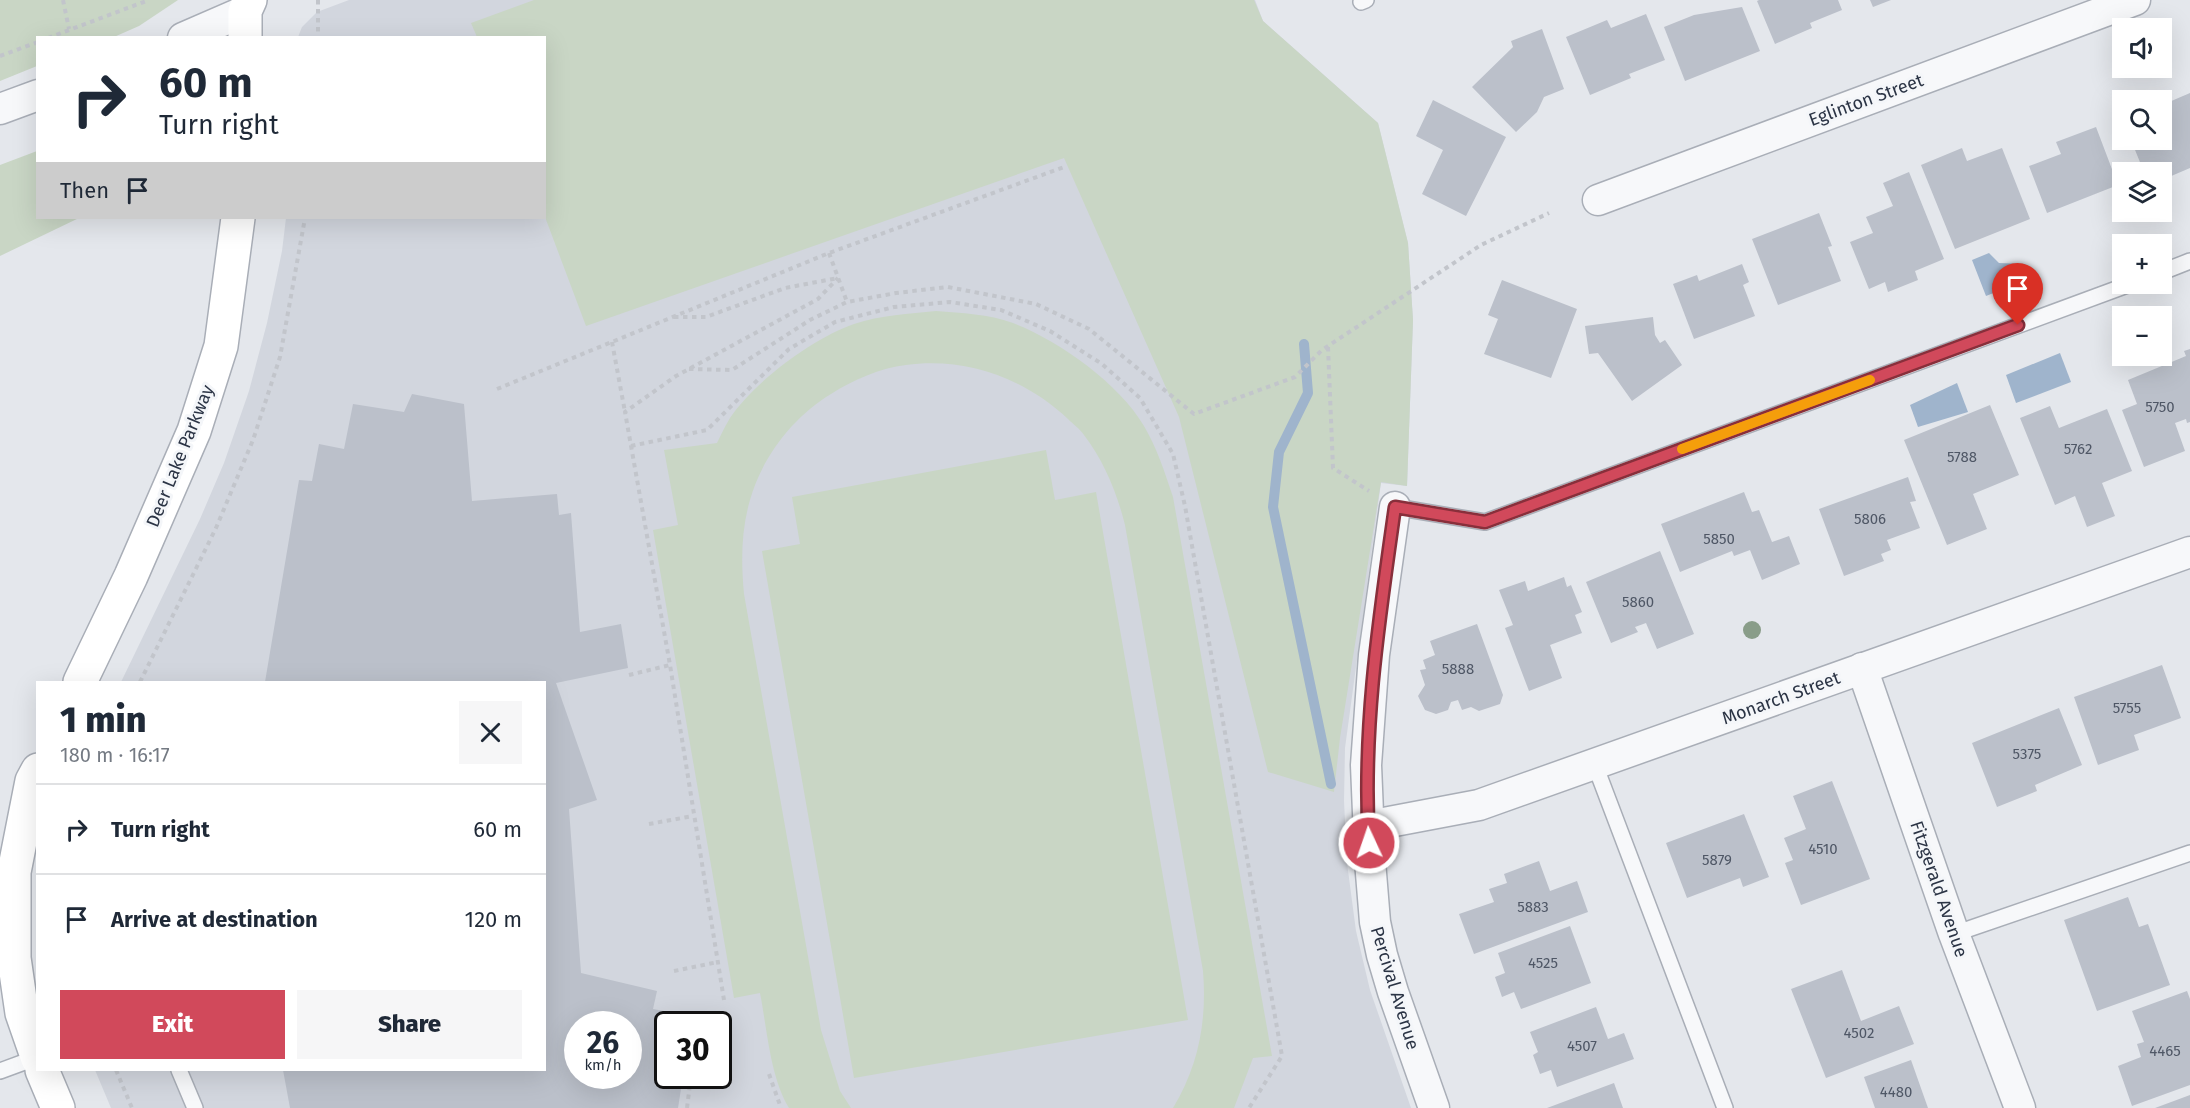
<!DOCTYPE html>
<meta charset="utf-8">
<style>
:root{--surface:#fff;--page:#f6f6f7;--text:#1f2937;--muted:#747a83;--line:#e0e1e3;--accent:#d1495b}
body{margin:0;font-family:"Fira Sans",sans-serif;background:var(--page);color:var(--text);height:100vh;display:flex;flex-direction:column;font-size:22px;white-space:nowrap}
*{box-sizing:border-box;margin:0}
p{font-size:20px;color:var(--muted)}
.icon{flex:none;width:33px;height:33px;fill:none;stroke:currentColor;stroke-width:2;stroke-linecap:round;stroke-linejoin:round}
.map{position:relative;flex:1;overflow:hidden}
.details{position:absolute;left:36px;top:681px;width:510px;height:390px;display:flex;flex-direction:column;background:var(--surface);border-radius:0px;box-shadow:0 6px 24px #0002}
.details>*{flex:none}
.hud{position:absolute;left:36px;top:36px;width:510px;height:183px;border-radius:0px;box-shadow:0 6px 24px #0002;background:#fff;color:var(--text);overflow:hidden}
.buttons{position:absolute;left:2112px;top:18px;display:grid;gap:12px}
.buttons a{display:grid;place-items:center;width:60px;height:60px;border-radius:0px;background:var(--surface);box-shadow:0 6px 24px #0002;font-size:30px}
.speed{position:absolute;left:564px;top:1011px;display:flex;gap:12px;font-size:30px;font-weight:700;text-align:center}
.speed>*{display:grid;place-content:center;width:78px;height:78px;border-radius:50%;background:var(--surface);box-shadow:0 6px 24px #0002;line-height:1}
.speed small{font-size:15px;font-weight:400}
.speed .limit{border:3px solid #111;border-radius:9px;background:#fff;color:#111}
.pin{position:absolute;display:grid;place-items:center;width:51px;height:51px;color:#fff;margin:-62px -26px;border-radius:50% 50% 50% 0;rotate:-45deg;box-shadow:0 0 6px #0007}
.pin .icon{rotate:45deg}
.me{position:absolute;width:66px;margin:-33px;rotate:357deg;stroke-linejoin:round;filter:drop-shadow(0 0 4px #0008)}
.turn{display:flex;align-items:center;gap:21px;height:126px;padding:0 24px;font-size:27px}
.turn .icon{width:78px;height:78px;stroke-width:2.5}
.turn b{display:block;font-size:42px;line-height:51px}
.then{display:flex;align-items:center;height:57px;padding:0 24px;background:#0003;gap:12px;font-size:22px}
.round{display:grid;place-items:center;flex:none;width:63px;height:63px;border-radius:0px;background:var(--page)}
.headline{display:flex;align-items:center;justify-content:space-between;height:102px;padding:0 24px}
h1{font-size:36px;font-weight:800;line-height:45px}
.action{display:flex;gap:12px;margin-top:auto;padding:12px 24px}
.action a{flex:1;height:69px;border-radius:0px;background:var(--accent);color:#fff;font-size:24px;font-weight:800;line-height:69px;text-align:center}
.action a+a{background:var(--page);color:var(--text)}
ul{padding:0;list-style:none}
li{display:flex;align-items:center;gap:18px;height:90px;padding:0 24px;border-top:2px solid var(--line)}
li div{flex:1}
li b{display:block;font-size:22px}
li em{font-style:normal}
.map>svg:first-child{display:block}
</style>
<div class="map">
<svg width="2190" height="1108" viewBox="0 0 2190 1108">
<rect width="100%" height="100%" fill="#e4e7ec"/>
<path fill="#d2d6de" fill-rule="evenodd" d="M349,0H1255L1263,21L1378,123L1408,243L1413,320L1407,486L1381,483L1345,748L1344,801L1347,863L1356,931L1370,990L1411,1108H111L95,1070H544V682H121L200,519L224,463L249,391L267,323L282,251L286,218H544V38L298,37L302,27L317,12ZM578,1024H628V1076H578ZM668,1024H718V1076H668Z"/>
<g fill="#c9d6c5">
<path d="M0,0H178L139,26L114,37L38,38L37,66L0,81Z"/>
<path d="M534,0H1254L1263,21L1378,123L1408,243L1413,320L1407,486L1381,482L1340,738L1334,792L1268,772L1179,417L1064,158L586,326L545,217L544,38L477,37L471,23Z"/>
<path d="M37,151L38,218H79L0,256V165Z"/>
<path d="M936,311C962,313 988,314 1013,323C1058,340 1119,383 1144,426C1157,448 1165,473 1173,497L1272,1056L1253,1058L1234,1108H1173C1199,1065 1207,1020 1203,971L1125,525C1117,493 1104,461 1084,435C1080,429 1073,424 1068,419C1024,378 966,357 906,365C880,368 853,380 831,394C793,417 762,457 750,500C741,531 741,562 744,594L821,1030L840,1091L851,1108H789C770,1077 767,1028 760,993L734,998L653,530L678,525L664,450L717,443C721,435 725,426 730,418C754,382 813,338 854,324C881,315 909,314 936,311Z"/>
<path d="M1046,450L1055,500L1096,492L1188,1020L854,1078L762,551L800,544L792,497Z"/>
</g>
<g fill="#9fb4cc">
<path d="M1989,253L1999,263L2025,264L2029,272L2026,280L1986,296L1972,260Z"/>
<path d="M2060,353L2071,382L2016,403L2006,375Z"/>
<path d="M1957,383L1968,412L1918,427L1910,405Z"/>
</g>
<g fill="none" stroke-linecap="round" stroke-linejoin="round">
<path stroke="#9fb4cc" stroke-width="10" d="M1304,344L1308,393L1279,452L1273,507L1331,784"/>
</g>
<g fill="#bbc0ca" fill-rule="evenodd">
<path d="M1759,0H1838L1842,10L1810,23L1812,28L1775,44L1757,1Z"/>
<path d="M1870,0H1891L1873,7Z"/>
<path d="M1742,7L1760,51L1685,81L1664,27L1694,15Z"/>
<path d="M1646,14L1665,60L1629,74L1631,78L1590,95L1566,37L1607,20L1611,28Z"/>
<path d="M1542,29L1564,89L1544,97L1537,112L1516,132L1472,87L1513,47L1511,41Z"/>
<path d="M2190,93V168L2162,180V172H2144L2133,145L2143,140H2162V105Z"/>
<path d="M1433,100L1506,137L1466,216L1422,194L1443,150L1416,136Z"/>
<path d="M2096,127L2118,185L2047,213L2029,166L2061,154L2056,142Z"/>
<path d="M1962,148L1967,161L2002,148L2030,219L1955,249L1921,165Z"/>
<path d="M1909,172L1944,259L1915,271L1918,280L1888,292L1885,282L1869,289L1850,242L1873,233L1866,217L1893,206L1883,183Z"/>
<path d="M1819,213L1832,246L1828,247L1841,281L1778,305L1752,239Z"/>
<path d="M1742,264L1749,282L1743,285L1755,316L1694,339L1673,284L1697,275L1699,281Z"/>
<path d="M1502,280L1577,309L1551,378L1484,354L1498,319L1488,315Z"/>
<path d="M1653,317L1655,335L1660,343L1665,340L1682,365L1632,401L1598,353L1589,354L1585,326Z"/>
<path d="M2190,349V422L2187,423L2186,419L2175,423L2185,451L2144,467L2122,410L2137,404L2128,380L2186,356L2184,351Z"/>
<path d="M412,394L464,404L472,501L557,494L559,515L571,513L580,632L621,624L628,668L556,683L597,800L569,809L581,973L657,991L653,1009L692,1016L691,1024H668V1076H683L678,1108H290L283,1070H544V682H265L299,480L312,481L319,444L344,449L353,404L404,412ZM578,1024H628V1076H578Z"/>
<path d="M1990,405L2019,475L1973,494L1987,529L1947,545L1904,440Z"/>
<path d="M2050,406L2059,428L2107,409L2132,471L2102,483L2115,516L2087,527L2075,496L2055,505L2020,418Z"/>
<path d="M1908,477L1916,501L1910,502L1920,528L1887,540L1891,550L1881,554L1884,561L1844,576L1819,509Z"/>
<path d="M1744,492L1752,512L1759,510L1772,542L1789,536L1800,564L1762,580L1750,550L1734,556L1732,551L1680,572L1661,524Z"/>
<path d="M1660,551L1694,634L1657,649L1646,623L1635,627L1638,632L1611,643L1586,582Z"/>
<path d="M1564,577L1567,587L1571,585L1582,612L1575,615L1582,633L1550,645L1562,678L1529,691L1505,628L1513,625L1499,590L1525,581L1528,591Z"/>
<path d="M1477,624L1503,695L1500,704L1479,711L1471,707L1462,710L1458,700L1451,702L1448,710L1436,714L1425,710L1418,696L1425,685L1420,670L1426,669L1423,660L1435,655L1430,641Z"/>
<path d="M2162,665L2181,718L2134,735L2139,750L2098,765L2074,697Z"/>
<path d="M2059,708L2082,765L2035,785L2037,791L1997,807L1972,743Z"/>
<path d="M1832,781L1870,879L1801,905L1785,863L1793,860L1784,838L1806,829L1793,796Z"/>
<path d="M1744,814L1769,877L1743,887L1740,878L1687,898L1666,843Z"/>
<path d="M1539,861L1550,891L1577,881L1588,912L1474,954L1459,914L1494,902L1489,889L1507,883L1504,874Z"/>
<path d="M2128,897L2139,927L2148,924L2170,985L2097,1011L2064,920Z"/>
<path d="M1570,926L1591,983L1521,1009L1514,992L1502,997L1495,977L1505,973L1498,953Z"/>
<path d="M1842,970L1861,1021L1899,1006L1914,1044L1826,1078L1791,989Z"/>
<path d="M2187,991L2190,999V1085L2132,1106L2118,1066L2141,1057L2137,1044L2144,1042L2132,1011Z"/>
<path d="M1596,1007L1608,1039L1624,1033L1634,1059L1557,1087L1551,1070L1540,1074L1533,1055L1538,1052L1530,1032Z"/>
<path d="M1911,1060L1928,1108H1875L1864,1077Z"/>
<path d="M1614,1083L1623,1108H1547Z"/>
<path d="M2190,1095V1108H2155Z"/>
</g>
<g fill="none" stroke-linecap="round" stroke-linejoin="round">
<g stroke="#a9aeb7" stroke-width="18">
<g id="service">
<path d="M1361,2L1366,0"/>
<path d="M2162,272L2190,261"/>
<path d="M1395,507L1485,522L2130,284"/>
<path d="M1595,765L1725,1108"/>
<path d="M1954,934L2190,853"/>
<path d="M179,1070L195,1108"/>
<path d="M0,1071L38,1057"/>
</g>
</g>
<g stroke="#a9aeb7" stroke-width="33">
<g id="minor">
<path d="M183,38L245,11"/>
<path d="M0,109L38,95"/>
<path d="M1598,200L2135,0"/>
<path d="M1395,507L1374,655L1366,765L1370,861L1375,922L1382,955L1393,992L1434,1108"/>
<path d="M1862,668L1954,934L2020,1108"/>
<path d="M1368,826L1479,805L2190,552"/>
</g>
</g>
<g stroke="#a9aeb7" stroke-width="36">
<g id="secondary">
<path d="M245,38V11L250,0"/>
<path d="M80,682L131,576L194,431L221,346L238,218"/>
<path d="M38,770L32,781L14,872V958L22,1013L38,1059"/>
<path d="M42,1070L58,1108"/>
</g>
</g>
<g stroke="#c2c5cb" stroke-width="4" stroke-dasharray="4.5 4.5" stroke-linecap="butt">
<path d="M63,0L69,29"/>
<path d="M318,0V38"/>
<path d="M48,38L149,0"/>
<path d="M0,56L38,42"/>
<path d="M829,253L847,302"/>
<path d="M674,317H706L785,288L838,278"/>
<path d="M612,342L625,412"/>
<path d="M1328,347L1333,468L1369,491"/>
<path d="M689,369L732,370L810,320L847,302L896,293L948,287L1036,304L1089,329L1194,414L1295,377L1322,350L1481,245L1549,213"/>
<path d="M497,389L829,253L1064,167"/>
<path d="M631,446L707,430L789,349L835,322L894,307L950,302L1001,310L1050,331L1102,364L1140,398L1173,454L1185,506L1282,1056L1249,1108"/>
<path d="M629,675L670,665"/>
<path d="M140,682L216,528L253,440L280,357L305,218"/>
<path d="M649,824L693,816"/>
<path d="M674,971L718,962"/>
<path d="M724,1000L670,665L625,412L676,376L818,299L838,278"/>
<path d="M697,1024L699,1012"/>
<path d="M116,1070L132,1108"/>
<path d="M769,1074L781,1108"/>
<path d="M687,1108L691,1076"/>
</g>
<use href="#service" stroke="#f7f8fa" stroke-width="15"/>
<use href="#minor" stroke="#f7f8fa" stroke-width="30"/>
<use href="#secondary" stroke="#fff" stroke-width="33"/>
</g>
<circle fill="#899d89" cx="1752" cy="630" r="9"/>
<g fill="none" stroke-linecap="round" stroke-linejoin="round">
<g stroke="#882f3b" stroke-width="15">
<path id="route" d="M1369,843C1362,730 1379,619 1395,507L1485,522L2018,325"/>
</g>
<use href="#route" stroke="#d1495b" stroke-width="10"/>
<path stroke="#f59e0b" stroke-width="10" d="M1682,449L1870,380"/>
</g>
<g text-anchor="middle" stroke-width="6" stroke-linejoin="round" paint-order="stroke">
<g font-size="15" fill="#4f5766">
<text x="2160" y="412">5750</text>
<text x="2078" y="454">5762</text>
<text x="1962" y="462">5788</text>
<text x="1870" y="524">5806</text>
<text x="1719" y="544">5850</text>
<text x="1638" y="607">5860</text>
<text x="1458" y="674">5888</text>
<text x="2127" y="713">5755</text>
<text x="2027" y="759">5375</text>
<text x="1823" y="854">4510</text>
<text x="1717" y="865">5879</text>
<text x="1533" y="912">5883</text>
<text x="1543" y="968">4525</text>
<text x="1859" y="1038">4502</text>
<text x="1582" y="1051">4507</text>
<text x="2165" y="1056">4465</text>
<text x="1896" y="1097">4480</text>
</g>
<g font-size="18" fill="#2b3445" stroke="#f4f6f9">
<text transform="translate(1866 100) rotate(-20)" y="6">Eglinton Street</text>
<text transform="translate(180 456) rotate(-68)" y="6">Deer Lake Parkway</text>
<text transform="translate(1781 698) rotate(-20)" y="6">Monarch Street</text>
<text transform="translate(1939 889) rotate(71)" y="6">Fitzgerald Avenue</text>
<text transform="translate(1395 988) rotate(73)" y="6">Percival Avenue</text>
</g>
</g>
</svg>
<div class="buttons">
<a><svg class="icon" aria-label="sound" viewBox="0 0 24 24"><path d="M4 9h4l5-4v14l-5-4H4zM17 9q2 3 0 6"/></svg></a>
<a><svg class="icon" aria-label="search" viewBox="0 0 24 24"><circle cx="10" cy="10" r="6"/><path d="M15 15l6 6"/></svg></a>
<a><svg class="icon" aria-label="layers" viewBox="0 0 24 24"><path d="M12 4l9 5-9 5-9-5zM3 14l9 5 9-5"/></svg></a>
<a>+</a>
<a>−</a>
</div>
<div class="speed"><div>26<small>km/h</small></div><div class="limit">30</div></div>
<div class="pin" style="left:2018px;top:325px;background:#d93025"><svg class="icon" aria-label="arrive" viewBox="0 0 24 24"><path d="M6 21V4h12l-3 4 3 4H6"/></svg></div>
<svg class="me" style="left:1369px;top:843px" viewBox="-20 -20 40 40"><circle r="17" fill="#d1495b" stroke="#fff" stroke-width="3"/><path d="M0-11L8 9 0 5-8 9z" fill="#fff"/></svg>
<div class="hud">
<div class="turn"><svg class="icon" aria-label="right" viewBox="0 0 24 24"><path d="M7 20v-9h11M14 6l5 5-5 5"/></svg><div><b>60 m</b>Turn right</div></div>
<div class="then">Then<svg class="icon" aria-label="arrive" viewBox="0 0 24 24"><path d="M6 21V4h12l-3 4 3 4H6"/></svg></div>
</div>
<section class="details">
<div class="headline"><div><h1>1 min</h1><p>180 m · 16:17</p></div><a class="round"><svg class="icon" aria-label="close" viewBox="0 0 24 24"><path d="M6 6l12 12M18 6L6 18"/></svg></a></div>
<ul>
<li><svg class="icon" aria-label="right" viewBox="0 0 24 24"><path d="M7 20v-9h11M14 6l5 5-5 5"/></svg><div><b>Turn right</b></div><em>60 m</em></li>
<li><svg class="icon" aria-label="arrive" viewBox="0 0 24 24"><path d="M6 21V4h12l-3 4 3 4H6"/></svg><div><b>Arrive at destination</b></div><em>120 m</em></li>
</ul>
<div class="action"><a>Exit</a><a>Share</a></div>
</section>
</div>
